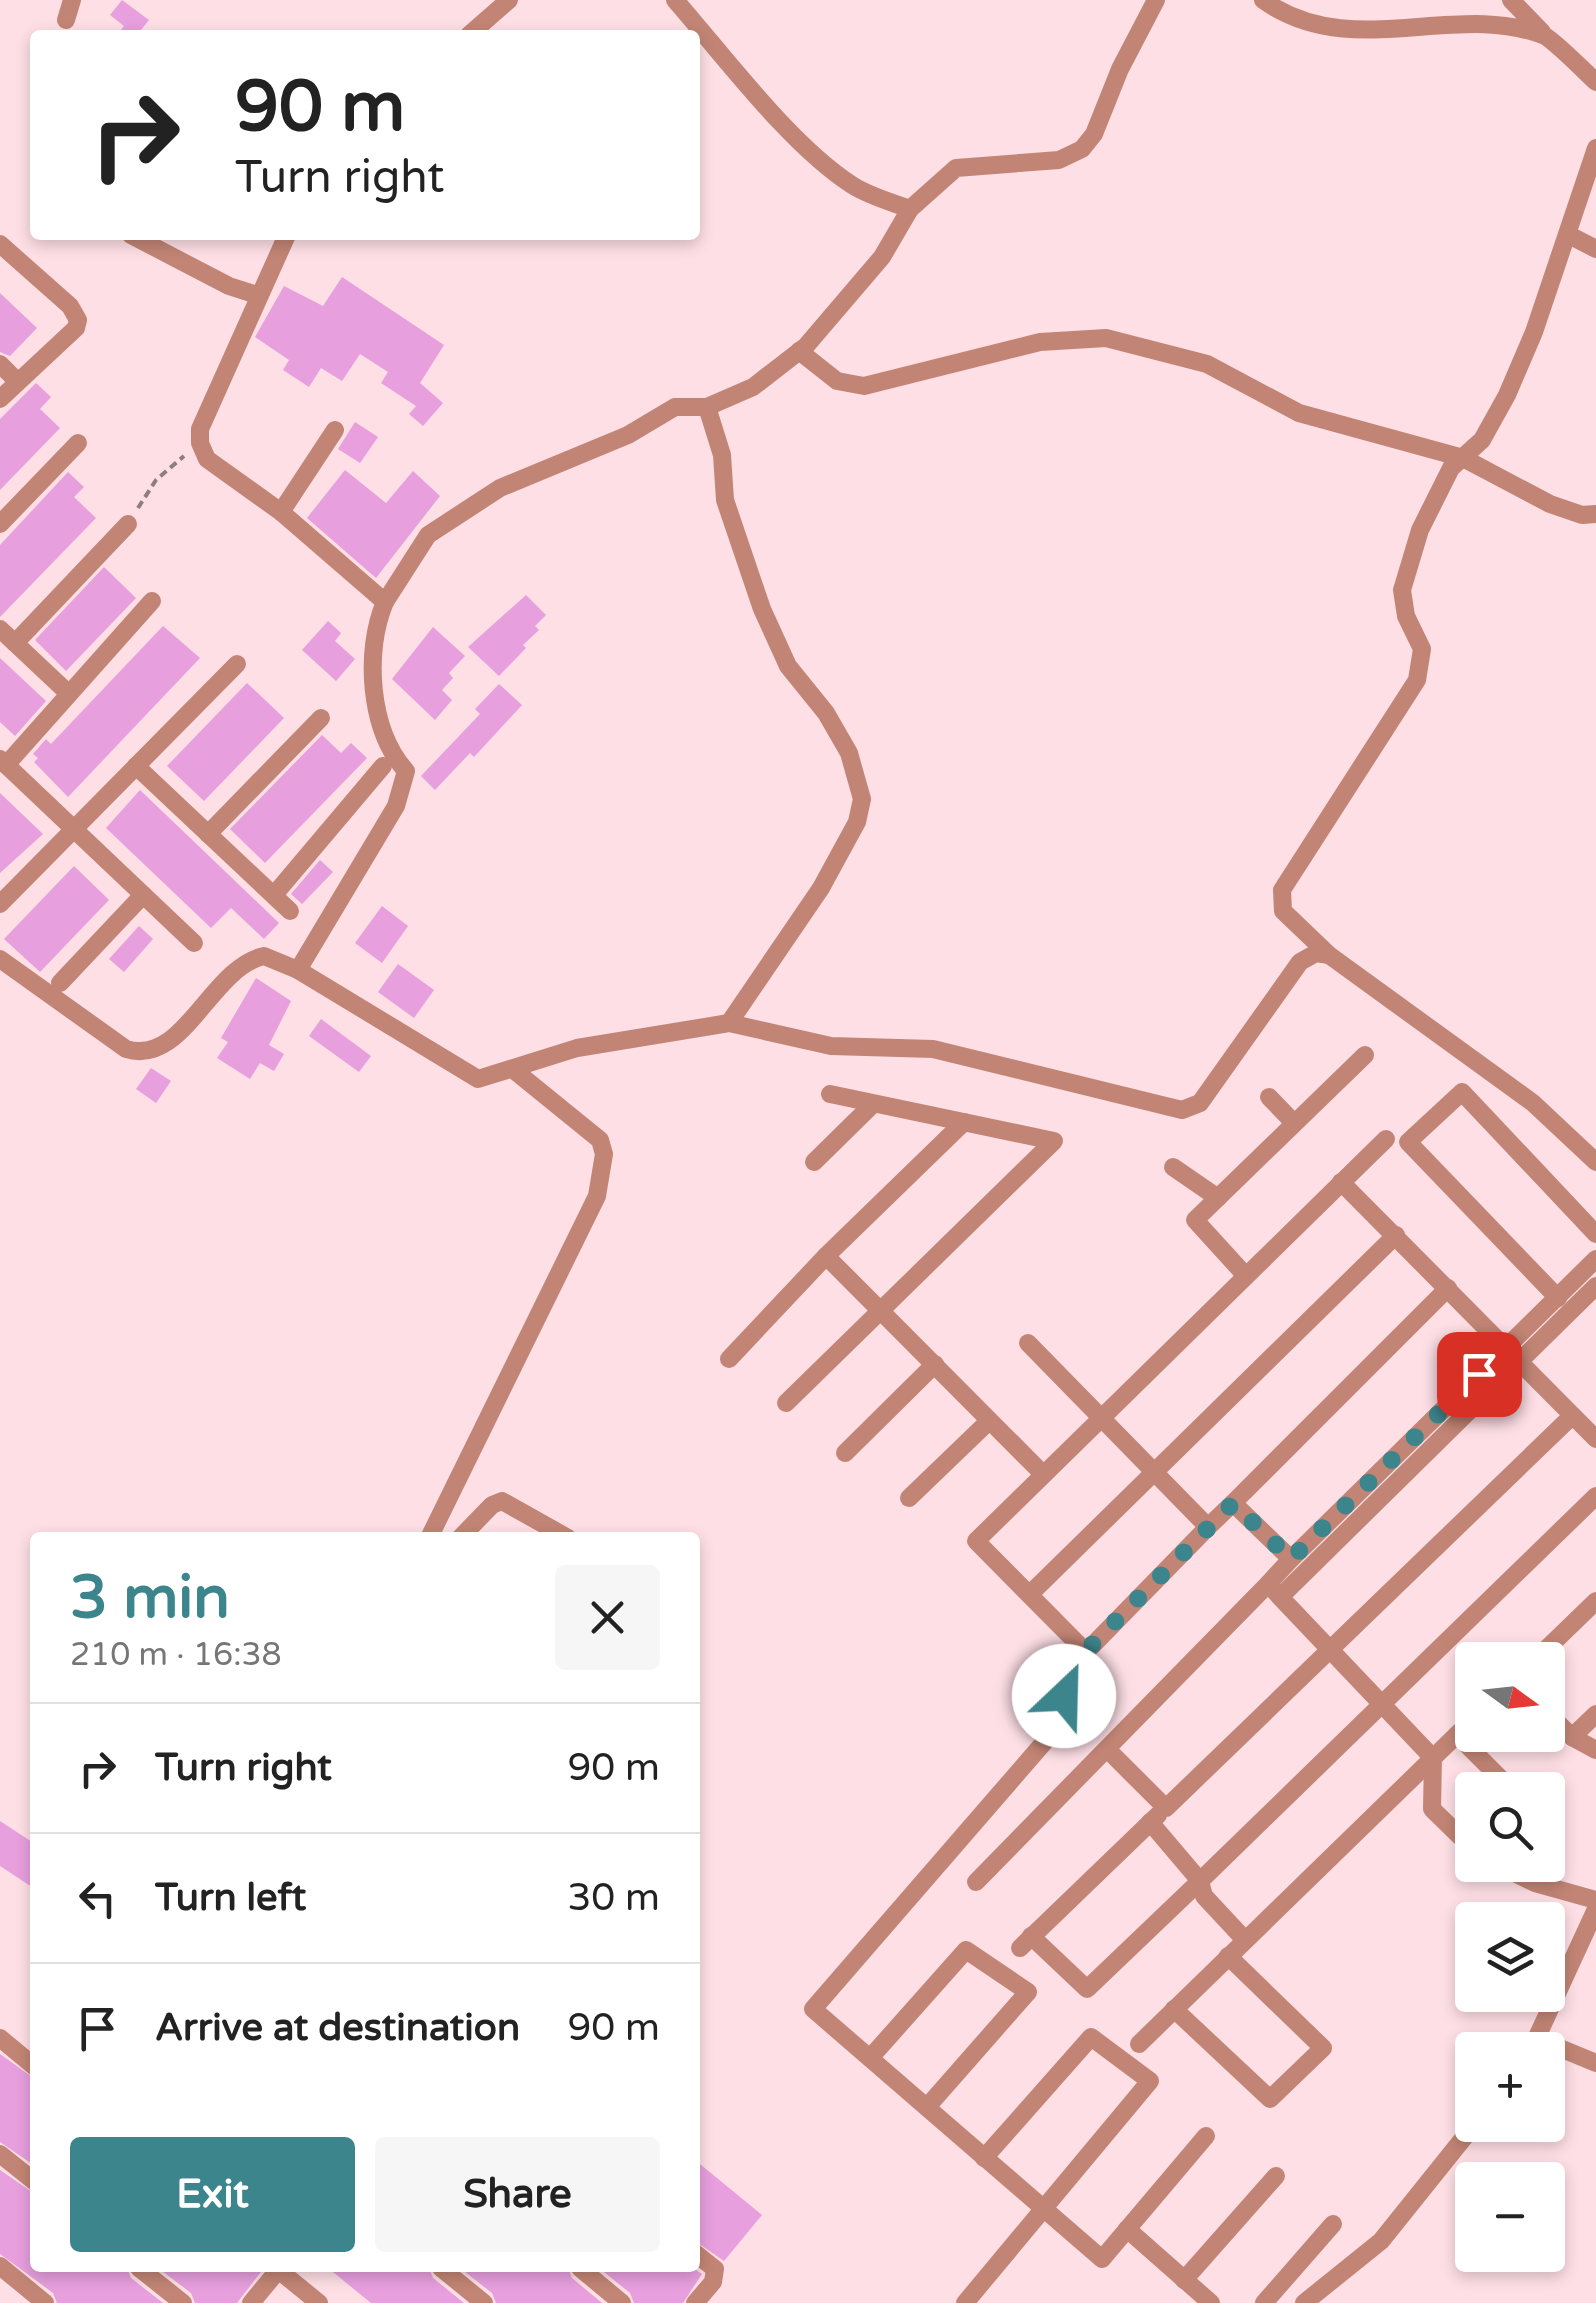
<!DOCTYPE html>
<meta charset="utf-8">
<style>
:root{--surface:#fff;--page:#f6f6f6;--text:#222;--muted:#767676;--line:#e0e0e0;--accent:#3d858c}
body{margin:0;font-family:"Varela Round",sans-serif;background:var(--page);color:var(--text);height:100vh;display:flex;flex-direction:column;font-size:38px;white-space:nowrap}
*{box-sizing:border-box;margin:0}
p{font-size:32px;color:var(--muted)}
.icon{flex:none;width:55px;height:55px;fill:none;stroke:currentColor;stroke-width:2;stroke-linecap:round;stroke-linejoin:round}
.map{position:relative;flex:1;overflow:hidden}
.panel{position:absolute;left:30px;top:1532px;width:670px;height:740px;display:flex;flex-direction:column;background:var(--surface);border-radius:10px;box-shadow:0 5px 15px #0003}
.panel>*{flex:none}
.guide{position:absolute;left:30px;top:30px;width:670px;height:210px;border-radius:10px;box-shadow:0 5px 15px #0003;background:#fff;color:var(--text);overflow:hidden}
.needle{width:65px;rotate:105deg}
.controls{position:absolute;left:1455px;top:1642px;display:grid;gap:20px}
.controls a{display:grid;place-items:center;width:110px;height:110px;border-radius:10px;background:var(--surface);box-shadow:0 5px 15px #0003;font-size:50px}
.pin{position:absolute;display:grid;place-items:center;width:85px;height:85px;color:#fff;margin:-42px;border-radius:20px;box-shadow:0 5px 15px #0006}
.me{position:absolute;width:110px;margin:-55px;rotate:24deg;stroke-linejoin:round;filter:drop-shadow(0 0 8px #0008)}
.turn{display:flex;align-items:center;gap:35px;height:210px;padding:0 40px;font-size:45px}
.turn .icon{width:130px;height:130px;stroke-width:2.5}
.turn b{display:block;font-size:70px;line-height:85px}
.round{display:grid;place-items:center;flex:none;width:105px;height:105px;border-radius:10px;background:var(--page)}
.headline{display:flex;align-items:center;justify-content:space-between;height:170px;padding:0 40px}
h1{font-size:60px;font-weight:700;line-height:75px;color:var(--accent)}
.action{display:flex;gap:20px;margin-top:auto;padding:20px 40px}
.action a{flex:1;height:115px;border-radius:10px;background:var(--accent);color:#fff;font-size:40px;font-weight:700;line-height:115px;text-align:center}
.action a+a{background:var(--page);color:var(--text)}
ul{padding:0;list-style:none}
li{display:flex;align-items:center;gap:30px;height:130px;padding:0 40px;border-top:2px solid var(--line)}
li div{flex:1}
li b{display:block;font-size:38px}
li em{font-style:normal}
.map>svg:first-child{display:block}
</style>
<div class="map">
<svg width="1596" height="2303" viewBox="0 0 1596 2303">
<rect width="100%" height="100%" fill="#fedfe6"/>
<g fill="#e79fde">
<path d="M122,0L149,20L137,35H117L124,26L110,15Z"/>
<path d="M342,277L444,345L420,383L443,403L423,426L409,414L416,406L381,383L388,372L360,354L342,381L321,368L309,387L283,370L289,360L255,337L284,286L323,306Z"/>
<path d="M0,293L37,328L10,356L0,352Z"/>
<path d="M36,383L51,397L40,409L60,428L0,490V419Z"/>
<path d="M355,422L378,437L360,463L338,449Z"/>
<path d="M345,470L386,503L413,471L440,496L376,578L307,518Z"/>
<path d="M68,472L84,487L74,497L96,518L0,617V545Z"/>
<path d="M104,567L136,598L66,671L35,640Z"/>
<path d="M526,595L546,615L535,626L539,630L523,645L526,648L499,676L468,647Z"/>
<path d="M328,621L341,633L335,641L355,659L336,681L302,650Z"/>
<path d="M163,626L200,658L68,797L34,762L38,758L33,754L46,739L51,744Z"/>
<path d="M433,627L465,656L449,673L453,678L442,690L452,700L435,720L392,679Z"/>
<path d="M0,658L46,701L15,736L0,722Z"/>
<path d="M247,683L284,718L204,801L167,766Z"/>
<path d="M499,684L522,705L474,757L470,753L435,790L421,776L480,714L475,709Z"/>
<path d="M322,735L341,753L351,743L367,758L265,863L230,829Z"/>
<path d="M140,790L279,923L264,939L231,908L211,928L106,828Z"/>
<path d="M0,793L43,834L0,873Z"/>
<path d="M320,860L333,872L302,904L291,894Z"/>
<path d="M74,866L109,900L40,972L4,939Z"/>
<path d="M382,906L408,926L382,963L355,943Z"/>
<path d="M139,926L153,939L124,972L109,959Z"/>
<path d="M398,964L434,990L414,1018L378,992Z"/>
<path d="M256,978L291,1001L269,1045L284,1054L274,1071L260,1063L250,1079L217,1058L228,1042L221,1038Z"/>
<path d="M321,1019L371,1056L359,1072L309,1036Z"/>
<path d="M151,1068L171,1081L156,1103L136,1089Z"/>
<path d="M0,1821L35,1844V1889L0,1866Z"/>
<path d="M0,2054L35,2079V2166L0,2142Z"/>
<path d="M695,2160L762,2215L724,2261L695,2241Z"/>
<path d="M0,2170L35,2194V2268H127L131,2278L163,2303H57L53,2293L0,2254Z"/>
<path d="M158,2268H264L237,2303H195L191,2293Z"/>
<path d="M328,2268H429L433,2278L464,2303H371Z"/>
<path d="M460,2268H568L572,2278L602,2303H496L492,2293Z"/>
<path d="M599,2268H693L702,2274L683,2303H634L630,2293Z"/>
</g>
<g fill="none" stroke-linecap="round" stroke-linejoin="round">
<path stroke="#917c81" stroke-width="4" stroke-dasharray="8 5" stroke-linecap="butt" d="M138,508L156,480L184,456"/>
<g stroke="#c28575" stroke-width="18">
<path d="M675,0C725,57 790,145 852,185C869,196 891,202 910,209L956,168L1059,160L1082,149L1094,134L1120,69L1156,0"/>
<path d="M1263,0C1351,63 1456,0 1545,36C1559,45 1582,69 1596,82"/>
<path d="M1511,0L1542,32"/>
<path d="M66,20L72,0"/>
<path d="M469,35L509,0"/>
<path d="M131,235L229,286L257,295"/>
<path d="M287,235L200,429V443L207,459L281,512L385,602C364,651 369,730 406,771L396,806L298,970"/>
<path d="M1569,235L1596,249"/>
<path d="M0,244L70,306L78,320L76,328L0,399"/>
<path d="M799,351L837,381L864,386L1040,342L1106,338L1207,364L1299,413L1463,458L1550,504L1582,515L1596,514"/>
<path d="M0,364L17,381"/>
<path d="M707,407L722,455L725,500L762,609L788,666L826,713L849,753L862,799L857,822L821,888L729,1023"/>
<path d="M281,512L335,430"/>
<path d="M0,524L78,443"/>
<path d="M385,602L428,535L500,488L628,435L675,407H707L753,387L806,346L882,257L910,209"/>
<path d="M0,629L67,692"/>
<path d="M15,643L128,524"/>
<path d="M0,759L194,943"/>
<path d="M6,765L152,601"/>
<path d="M136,766L290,911"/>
<path d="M208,834L321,718"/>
<path d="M274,895L383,766"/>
<path d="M0,904L237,664"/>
<path d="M1329,955L1283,911L1282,890L1417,680L1422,649L1406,616L1402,590L1420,530L1451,468L1482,440L1507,395L1534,332L1596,148"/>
<path d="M0,959L126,1049C184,1067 210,968 264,956L298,970L478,1079L577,1048L729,1023L831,1046L933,1049L1182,1110L1200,1103L1300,962L1316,953L1329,955L1533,1103L1596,1162"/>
<path d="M60,983L143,895"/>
<path d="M1269,1097L1294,1123"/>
<path d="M814,1162L873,1104"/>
<path d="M1173,1167L1218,1198"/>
<path d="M1341,1182L1596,1439"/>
<path d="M826,1256L1042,1473"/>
<path d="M1246,1276L1195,1220L1365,1055"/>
<path d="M1558,1298L1408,1142L1462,1092L1596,1234"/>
<path d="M1028,1343L1208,1527L1233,1503L1291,1559L1268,1584L1280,1597"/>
<path d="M729,1359L826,1256L964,1122"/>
<path d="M786,1403L1054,1141L830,1094"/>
<path d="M845,1453L935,1364"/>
<path d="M909,1498L989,1421"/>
<path d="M1233,1503L1448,1288"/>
<path d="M1208,1527L1086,1652L976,1541L1386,1139"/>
<path d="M429,1538L597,1196L604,1154L600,1140L515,1071"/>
<path d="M460,1538L492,1505L502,1501L568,1538"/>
<path d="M1291,1559L1596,1259"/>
<path d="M1030,1594L1396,1235"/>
<path d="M1086,1652L1061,1676L1066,1717L813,2009L1102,2259L1206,2136"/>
<path d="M1535,1660L1596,1601"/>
<path d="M1548,1713L1572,1737L1596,1750"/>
<path d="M1457,1735L1512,1790"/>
<path d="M1572,1737L1596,1714"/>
<path d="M1108,1750L1166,1808L1572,1416"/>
<path d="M1472,1848L1432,1809L1433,1758L1280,1597L1596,1286"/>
<path d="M1498,1865L1535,1883L1596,1900"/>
<path d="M976,1882L1268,1584"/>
<path d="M1031,1936L1087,1989L1200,1881L1150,1822"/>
<path d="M1245,1940L1204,1896L1200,1881L1596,1496"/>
<path d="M1020,1948L1158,1815"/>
<path d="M1174,2009L1270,2099L1323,2048L1228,1956"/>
<path d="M0,2038L35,2067"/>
<path d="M1538,2039L1596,2063"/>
<path d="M1139,2044L1472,1720"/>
<path d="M1531,2050L1596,1909"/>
<path d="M870,2058L966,1950L1028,1992L927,2107"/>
<path d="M0,2154L35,2182"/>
<path d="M1127,2229L1211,2303"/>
<path d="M0,2266L45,2303"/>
<path d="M139,2268L183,2303"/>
<path d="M276,2268L319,2303"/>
<path d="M441,2268L484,2303"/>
<path d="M580,2268L622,2303"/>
<path d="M1184,2280L1276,2176"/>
<path d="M251,2303L280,2268"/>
<path d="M695,2303L713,2282L715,2269L695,2253"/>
<path d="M965,2303L1150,2081L1091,2037L984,2158"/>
<path d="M1264,2303L1333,2224"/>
<path d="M1304,2303L1381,2241L1474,2125"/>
</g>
</g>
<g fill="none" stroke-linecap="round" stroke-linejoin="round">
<path stroke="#3d858c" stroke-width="18" stroke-dasharray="0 32.4" d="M1064,1696L1061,1676L1233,1503L1291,1559L1479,1374"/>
</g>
</svg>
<div class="controls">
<a><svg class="needle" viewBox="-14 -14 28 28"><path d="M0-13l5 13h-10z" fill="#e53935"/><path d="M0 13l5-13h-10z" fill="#767676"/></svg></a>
<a><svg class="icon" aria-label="search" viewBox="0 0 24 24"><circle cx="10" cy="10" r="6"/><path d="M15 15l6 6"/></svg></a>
<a><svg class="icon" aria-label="layers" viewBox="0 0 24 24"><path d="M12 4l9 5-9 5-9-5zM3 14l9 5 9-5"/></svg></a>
<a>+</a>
<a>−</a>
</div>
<div class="pin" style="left:1479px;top:1374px;background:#d93025"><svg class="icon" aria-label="arrive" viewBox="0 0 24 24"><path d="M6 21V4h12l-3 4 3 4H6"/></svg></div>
<svg class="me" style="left:1064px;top:1696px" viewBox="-20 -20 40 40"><circle r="19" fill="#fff"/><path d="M0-13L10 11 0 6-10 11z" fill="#3d858c"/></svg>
<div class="guide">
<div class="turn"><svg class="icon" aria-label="right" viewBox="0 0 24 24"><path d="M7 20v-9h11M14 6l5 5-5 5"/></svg><div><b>90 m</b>Turn right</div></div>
</div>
<section class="panel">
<div class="headline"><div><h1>3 min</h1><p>210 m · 16:38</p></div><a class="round"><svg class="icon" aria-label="close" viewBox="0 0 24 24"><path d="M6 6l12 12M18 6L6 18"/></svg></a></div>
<ul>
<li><svg class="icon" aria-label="right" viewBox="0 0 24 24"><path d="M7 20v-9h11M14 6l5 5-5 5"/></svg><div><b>Turn right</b></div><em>90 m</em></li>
<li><svg class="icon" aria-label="left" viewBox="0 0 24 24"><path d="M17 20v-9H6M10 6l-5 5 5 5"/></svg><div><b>Turn left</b></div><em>30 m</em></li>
<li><svg class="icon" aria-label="arrive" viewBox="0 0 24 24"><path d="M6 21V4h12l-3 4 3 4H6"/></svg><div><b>Arrive at destination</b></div><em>90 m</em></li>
</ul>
<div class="action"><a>Exit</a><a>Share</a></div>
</section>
</div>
